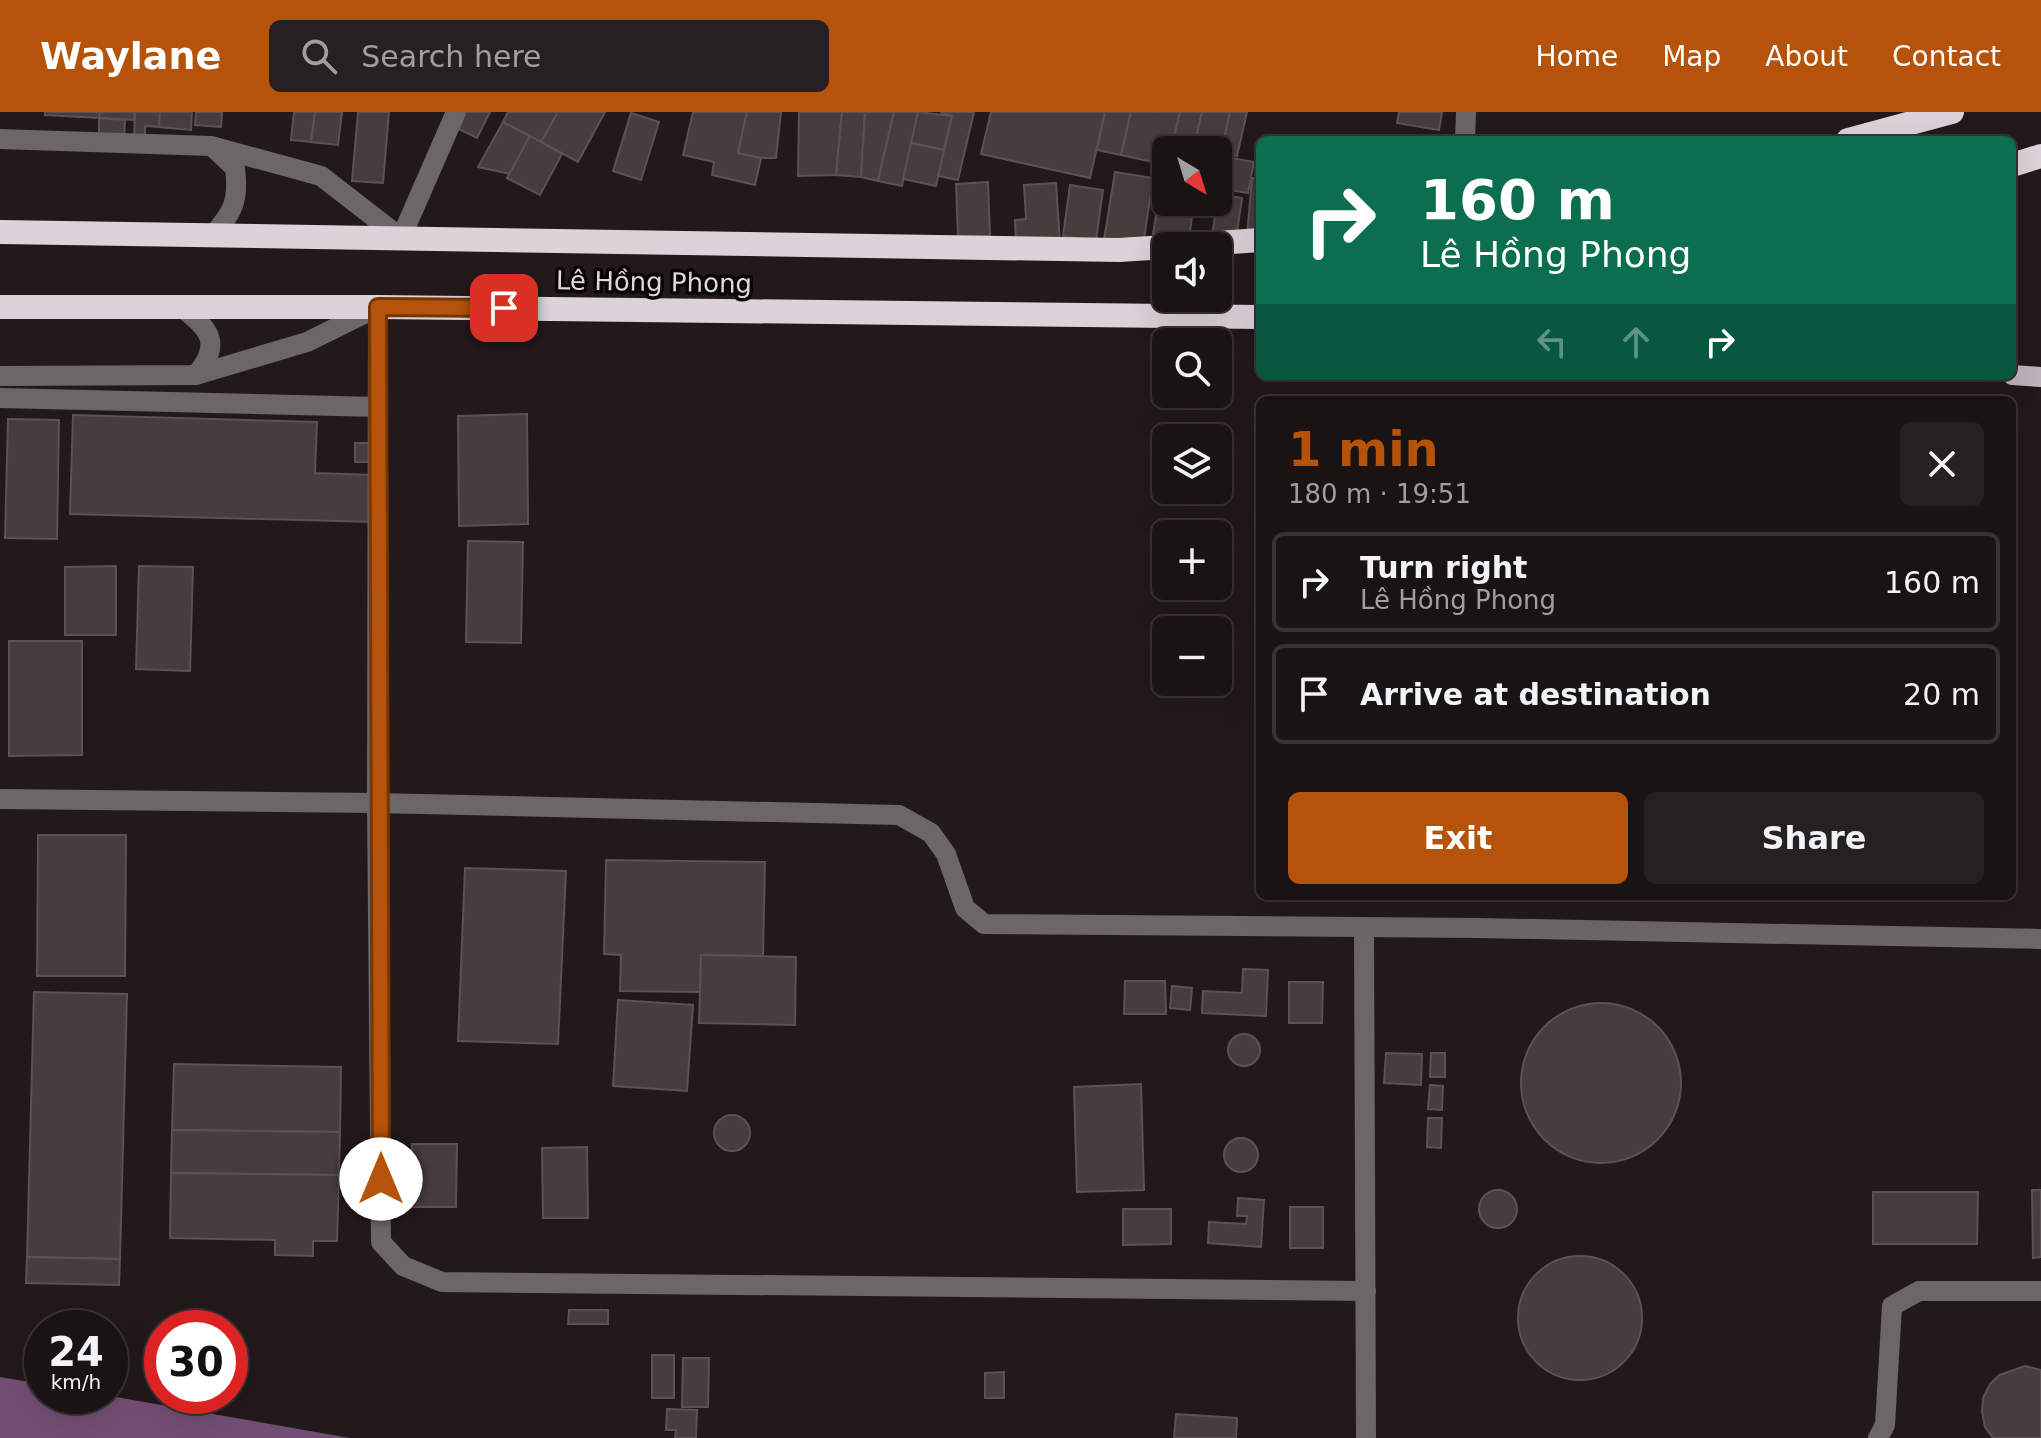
<!DOCTYPE html>
<meta charset="utf-8">
<style>
:root{--surface:#1a1314;--page:#272022;--text:#f1f3f6;--muted:#9f9ea0;--line:#383234;--accent:#b45309}
body{margin:0;font-family:"DejaVu Sans",sans-serif;background:var(--page);color:var(--text);height:100vh;display:flex;flex-direction:column;font-size:30px;white-space:nowrap}
*{box-sizing:border-box;margin:0}
p{font-size:26px;color:var(--muted)}
.icon{flex:none;width:44px;height:44px;fill:none;stroke:currentColor;stroke-width:2;stroke-linecap:round;stroke-linejoin:round}
.map{position:relative;flex:1;overflow:hidden}
.side{position:absolute;left:1256px;top:284px;width:760px;height:504px;display:flex;flex-direction:column;background:var(--surface);border-radius:12px;box-shadow:0 8px 32px #0002,0 0 0 2px var(--line)}
.side>*{flex:none}
.banner{position:absolute;left:1256px;top:24px;width:760px;height:244px;border-radius:12px;box-shadow:0 8px 32px #0002,0 0 0 2px var(--line);background:#0b6e4f;color:#fff;overflow:hidden}
.needle{width:52px;rotate:142deg}
.buttons{position:absolute;left:1152px;top:24px;display:grid;gap:16px}
.buttons a{display:grid;place-items:center;width:80px;height:80px;border-radius:12px;background:var(--surface);box-shadow:0 8px 32px #0002,0 0 0 2px var(--line);font-size:40px}
.speed{position:absolute;left:24px;top:1198px;display:flex;gap:16px;font-size:40px;font-weight:700;text-align:center}
.speed>*{display:grid;place-content:center;width:104px;height:104px;border-radius:50%;background:var(--surface);box-shadow:0 8px 32px #0002,0 0 0 2px var(--line);line-height:1}
.speed small{font-size:20px;font-weight:400}
.speed .limit{border:12px solid #d22;background:#fff;color:#111}
.pin{position:absolute;display:grid;place-items:center;width:68px;height:68px;color:#fff;margin:-34px;border-radius:16px;box-shadow:0 4px 12px #0006}
.me{position:absolute;width:88px;margin:-44px;rotate:0deg;stroke-linejoin:round;filter:drop-shadow(0 0 6px #0008)}
.turn{display:flex;align-items:center;gap:28px;height:168px;padding:0 32px;font-size:36px}
.turn .icon{width:104px;height:104px;stroke-width:2.5}
.turn b{display:block;font-size:56px;line-height:68px}
.lanes{display:flex;align-items:center;height:76px;padding:0 32px;background:#0003;justify-content:center;gap:40px;direction:ltr}
.lanes .off{opacity:.35}
.round{display:grid;place-items:center;flex:none;width:84px;height:84px;border-radius:12px;background:var(--page)}
.summary{display:flex;align-items:center;justify-content:space-between;height:136px;padding:0 32px}
h1{font-size:48px;font-weight:800;line-height:60px;color:var(--accent)}
.primary-button{display:flex;gap:16px;margin-top:auto;padding:16px 32px}
.primary-button a{flex:1;height:92px;border-radius:12px;background:var(--accent);color:#fff;font-size:32px;font-weight:800;line-height:92px;text-align:center}
.primary-button a+a{background:var(--page);color:var(--text)}
ul{padding:0;list-style:none}
li{display:flex;align-items:center;gap:24px;height:100px;margin:0 16px 12px;padding:0 16px;border:4px solid var(--line);border-radius:12px}
li div{flex:1}
li b{display:block;font-size:30px}
li em{font-style:normal}
header{display:flex;align-items:center;gap:48px;box-sizing:border-box;height:112px;padding:0 40px;background:var(--accent);color:#fff}
header strong{font-size:38px}
nav{display:flex;gap:44px;margin-inline-start:auto;font-size:28px}
.search{width:560px;height:72px;background:var(--page);display:flex;align-items:center;gap:20px;box-sizing:border-box;padding:0 28px;border-radius:12px;color:var(--muted);font-size:30px}
.map>svg:first-child{display:block}
</style>
<header>
<strong>Waylane</strong>
<div class="search"><svg class="icon" aria-label="search" viewBox="0 0 24 24"><circle cx="10" cy="10" r="6"/><path d="M15 15l6 6"/></svg>Search here</div>
<nav><a>Home</a><a>Map</a><a>About</a><a>Contact</a></nav>
</header>
<div class="map">
<svg width="2041" height="1326" viewBox="0 0 2041 1326">
<rect width="100%" height="100%" fill="#22191b"/>
<path fill="#734e74" d="M0,1265L42,1272V1284H110L350,1326H0Z"/>
<g fill="#473d3d" stroke="#5d5252" stroke-width="2">
<path d="M45,0H100L99,6L45,3Z"/>
<path d="M100,0H135L134,8L99,6Z"/>
<path d="M135,0H160L159,15L145,14V28H134Z"/>
<path d="M160,0H192L191,18L159,15Z"/>
<path d="M196,0H222L221,15L195,13Z"/>
<path d="M294,0H315L311,30L291,28Z"/>
<path d="M315,0H342L338,33L311,30Z"/>
<path d="M358,0H389L383,71L352,69Z"/>
<path d="M463,0H490L477,26L455,15Z"/>
<path d="M508,0H558L541,30L503,10Z"/>
<path d="M558,0H605L578,50L541,30Z"/>
<path d="M693,0H747L738,41L761,46L755,73L712,63L714,50L683,43Z"/>
<path d="M747,0H781L776,46H761L738,41Z"/>
<path d="M799,0H842L836,63L798,64Z"/>
<path d="M842,0H865L861,65L836,63Z"/>
<path d="M865,0H894L878,69L861,65Z"/>
<path d="M894,0H918L902,74L878,69Z"/>
<path d="M918,0L952,4L944,38L911,31Z"/>
<path d="M940,0H974L958,68L938,64L952,4Z"/>
<path d="M991,0H1105L1090,66L981,42Z"/>
<path d="M1105,0H1131L1121,43L1097,38Z"/>
<path d="M1131,0H1180L1171,38H1166V53L1121,43Z"/>
<path d="M1180,0H1202L1193,38H1171Z"/>
<path d="M1202,0H1230L1218,53V38H1193Z"/>
<path d="M1230,0H1247L1237,44L1221,40Z"/>
<path d="M1399,0H1442L1439,18L1397,11Z"/>
<path d="M631,1L659,10L641,68L613,59Z"/>
<path d="M99,6L125,8L124,27L99,28Z"/>
<path d="M503,10L530,24L510,62L478,55Z"/>
<path d="M530,24L562,42L540,83L507,66Z"/>
<path d="M911,31L944,38L936,74L903,67Z"/>
<path d="M1232,46L1254,50L1248,81L1218,76L1219,64L1229,66Z"/>
<path d="M1115,60L1153,66L1143,134L1104,128Z"/>
<path d="M1252,66H1260V124L1247,123Z"/>
<path d="M988,70L990,124L958,125L956,72Z"/>
<path d="M1056,71L1060,131L1016,134L1015,108L1026,107L1024,73Z"/>
<path d="M1070,73L1103,78L1096,129L1063,124Z"/>
<path d="M1160,79L1166,80V90H1194L1189,127L1153,122Z"/>
<path d="M1218,82L1242,86L1236,128L1212,124Z"/>
<path d="M527,302L528,412L459,414L458,304Z"/>
<path d="M73,303L317,310L315,361L375,363L373,410L70,402Z"/>
<path d="M8,307L59,308L57,427L5,426Z"/>
<rect x="355" y="331" width="21" height="19"/>
<path d="M468,429L523,430L521,531L466,530Z"/>
<path d="M116,454V523H65V455Z"/>
<path d="M139,454L193,455L190,559L136,557Z"/>
<path d="M9,529H82V643L9,644Z"/>
<path d="M38,723H126L125,864H37Z"/>
<path d="M606,748L765,750L763,844L701,843L700,880L620,879L621,843L604,842Z"/>
<path d="M465,756L566,759L558,932L458,929Z"/>
<path d="M701,843L796,845L795,913L699,911Z"/>
<path d="M1243,857L1268,858L1266,904L1202,901L1203,879L1242,881Z"/>
<path d="M1125,869H1165L1166,902H1124Z"/>
<path d="M1289,870H1323L1322,911H1289Z"/>
<path d="M1172,874L1192,876L1190,898L1170,896Z"/>
<path d="M34,880L127,882L120,1147L27,1145Z"/>
<path d="M618,888L693,893L687,979L613,974Z"/>
<circle cx="1601" cy="971" r="80"/>
<circle cx="1244" cy="938" r="16"/>
<path d="M1386,941L1422,942L1421,973L1384,971Z"/>
<path d="M1431,941H1445V965H1430Z"/>
<path d="M174,952L341,955L340,1020L172,1018Z"/>
<path d="M1141,972L1144,1078L1077,1080L1074,975Z"/>
<path d="M1430,973L1443,974L1442,998L1428,997Z"/>
<circle cx="732" cy="1021" r="18"/>
<path d="M1428,1006H1442L1441,1036L1427,1035Z"/>
<path d="M172,1018L340,1020L339,1063L171,1061Z"/>
<circle cx="1241" cy="1043" r="17"/>
<path d="M412,1032H457L456,1095H411Z"/>
<path d="M587,1035L588,1106H543L542,1036Z"/>
<path d="M171,1061L339,1063L337,1129H313V1144L275,1143V1128L170,1126Z"/>
<circle cx="1498" cy="1097" r="19"/>
<path d="M2032,1078H2041V1145L2033,1146Z"/>
<path d="M1873,1080H1978L1977,1132H1873Z"/>
<path d="M1238,1086L1264,1088L1261,1135L1208,1131L1209,1110L1246,1112L1247,1104H1237Z"/>
<rect x="1290" y="1095" width="33" height="41"/>
<path d="M1123,1097H1171V1132L1123,1133Z"/>
<circle cx="1580" cy="1206" r="62"/>
<path d="M27,1145L120,1147L119,1173L26,1171Z"/>
<path d="M569,1198H608V1212H568Z"/>
<rect x="652" y="1243" width="22" height="43"/>
<path d="M683,1246H709L708,1295H682Z"/>
<path d="M2025,1254L2041,1258V1326H1993L1985,1315L1982,1300L1983,1286L1990,1272L1999,1263Z"/>
<path d="M1004,1260V1286H985V1261Z"/>
<path d="M667,1297L697,1298L696,1326H675L676,1318H666Z"/>
<path d="M1176,1302L1237,1306L1236,1326H1174Z"/>
</g>
<g fill="none" stroke-linecap="round" stroke-linejoin="round">
<g stroke="#6b6769" stroke-width="20">
<path d="M0,27L211,34L321,64L401,126L456,0"/>
<path d="M1465,28L1466,0"/>
<path d="M213,123C234,99 239,88 235,56L214,36"/>
<path d="M181,195C209,216 223,231 196,263"/>
<path d="M0,264L196,263L307,230L378,195L377,691L381,1130L403,1154L442,1170L1366,1179"/>
<path d="M0,286L378,295"/>
<path d="M0,687L377,691L899,703L931,721L946,742L965,796L984,812L1480,816L2041,827"/>
<path d="M1364,815L1366,1326"/>
<path d="M1878,1326L1885,1313L1892,1194L1919,1179H2041"/>
</g>
<path stroke="#bcb4b8" stroke-width="20" d="M2012,263L2041,265"/>
<g stroke="#ddd2d8" stroke-width="24">
<path d="M1848,28L1952,0"/>
<path d="M2012,53L2041,44"/>
<path d="M0,120L1119,138L1166,135"/>
<path d="M1175,134L1260,128"/>
<path d="M0,195H378L1260,205"/>
</g>
</g>
<g fill="none" stroke-linecap="round" stroke-linejoin="round">
<g stroke="#753606" stroke-width="20">
<path id="route" d="M381,1067L378,195L504,196"/>
</g>
<use href="#route" stroke="#b45309" stroke-width="14"/>
</g>
<g text-anchor="middle" stroke-width="7" stroke-linejoin="round" paint-order="stroke">
<g font-size="26" fill="#dfd8da" stroke="#090606">
<text transform="translate(654 170) rotate(1)" y="9">Lê Hồng Phong</text>
</g>
</g>
</svg>
<div class="buttons">
<a><svg class="needle" viewBox="-14 -14 28 28"><path d="M0-13l5 13h-10z" fill="#e53935"/><path d="M0 13l5-13h-10z" fill="#9f9ea0"/></svg></a>
<a><svg class="icon" aria-label="sound" viewBox="0 0 24 24"><path d="M4 9h4l5-4v14l-5-4H4zM17 9q2 3 0 6"/></svg></a>
<a><svg class="icon" aria-label="search" viewBox="0 0 24 24"><circle cx="10" cy="10" r="6"/><path d="M15 15l6 6"/></svg></a>
<a><svg class="icon" aria-label="layers" viewBox="0 0 24 24"><path d="M12 4l9 5-9 5-9-5zM3 14l9 5 9-5"/></svg></a>
<a>+</a>
<a>−</a>
</div>
<div class="speed"><div>24<small>km/h</small></div><div class="limit">30</div></div>
<div class="pin" style="left:504px;top:196px;background:#d93025"><svg class="icon" aria-label="arrive" viewBox="0 0 24 24"><path d="M6 21V4h12l-3 4 3 4H6"/></svg></div>
<svg class="me" style="left:381px;top:1067px" viewBox="-20 -20 40 40"><circle r="19" fill="#fff"/><path d="M0-13L10 11 0 6-10 11z" fill="#b45309"/></svg>
<div class="banner">
<div class="turn"><svg class="icon" aria-label="right" viewBox="0 0 24 24"><path d="M7 20v-9h11M14 6l5 5-5 5"/></svg><div><b>160 m</b>Lê Hồng Phong</div></div>
<div class="lanes"><svg class="icon off" aria-label="left" viewBox="0 0 24 24"><path d="M17 20v-9H6M10 6l-5 5 5 5"/></svg><svg class="icon off" aria-label="ahead" viewBox="0 0 24 24"><path d="M12 20V5M6 11l6-6 6 6"/></svg><svg class="icon" aria-label="right" viewBox="0 0 24 24"><path d="M7 20v-9h11M14 6l5 5-5 5"/></svg></div>
</div>
<section class="side">
<div class="summary"><div><h1>1 min</h1><p>180 m · 19:51</p></div><a class="round"><svg class="icon" aria-label="close" viewBox="0 0 24 24"><path d="M6 6l12 12M18 6L6 18"/></svg></a></div>
<ul>
<li><svg class="icon" aria-label="right" viewBox="0 0 24 24"><path d="M7 20v-9h11M14 6l5 5-5 5"/></svg><div><b>Turn right</b><p>Lê Hồng Phong</p></div><em>160 m</em></li>
<li><svg class="icon" aria-label="arrive" viewBox="0 0 24 24"><path d="M6 21V4h12l-3 4 3 4H6"/></svg><div><b>Arrive at destination</b></div><em>20 m</em></li>
</ul>
<div class="primary-button"><a>Exit</a><a>Share</a></div>
</section>
</div>
